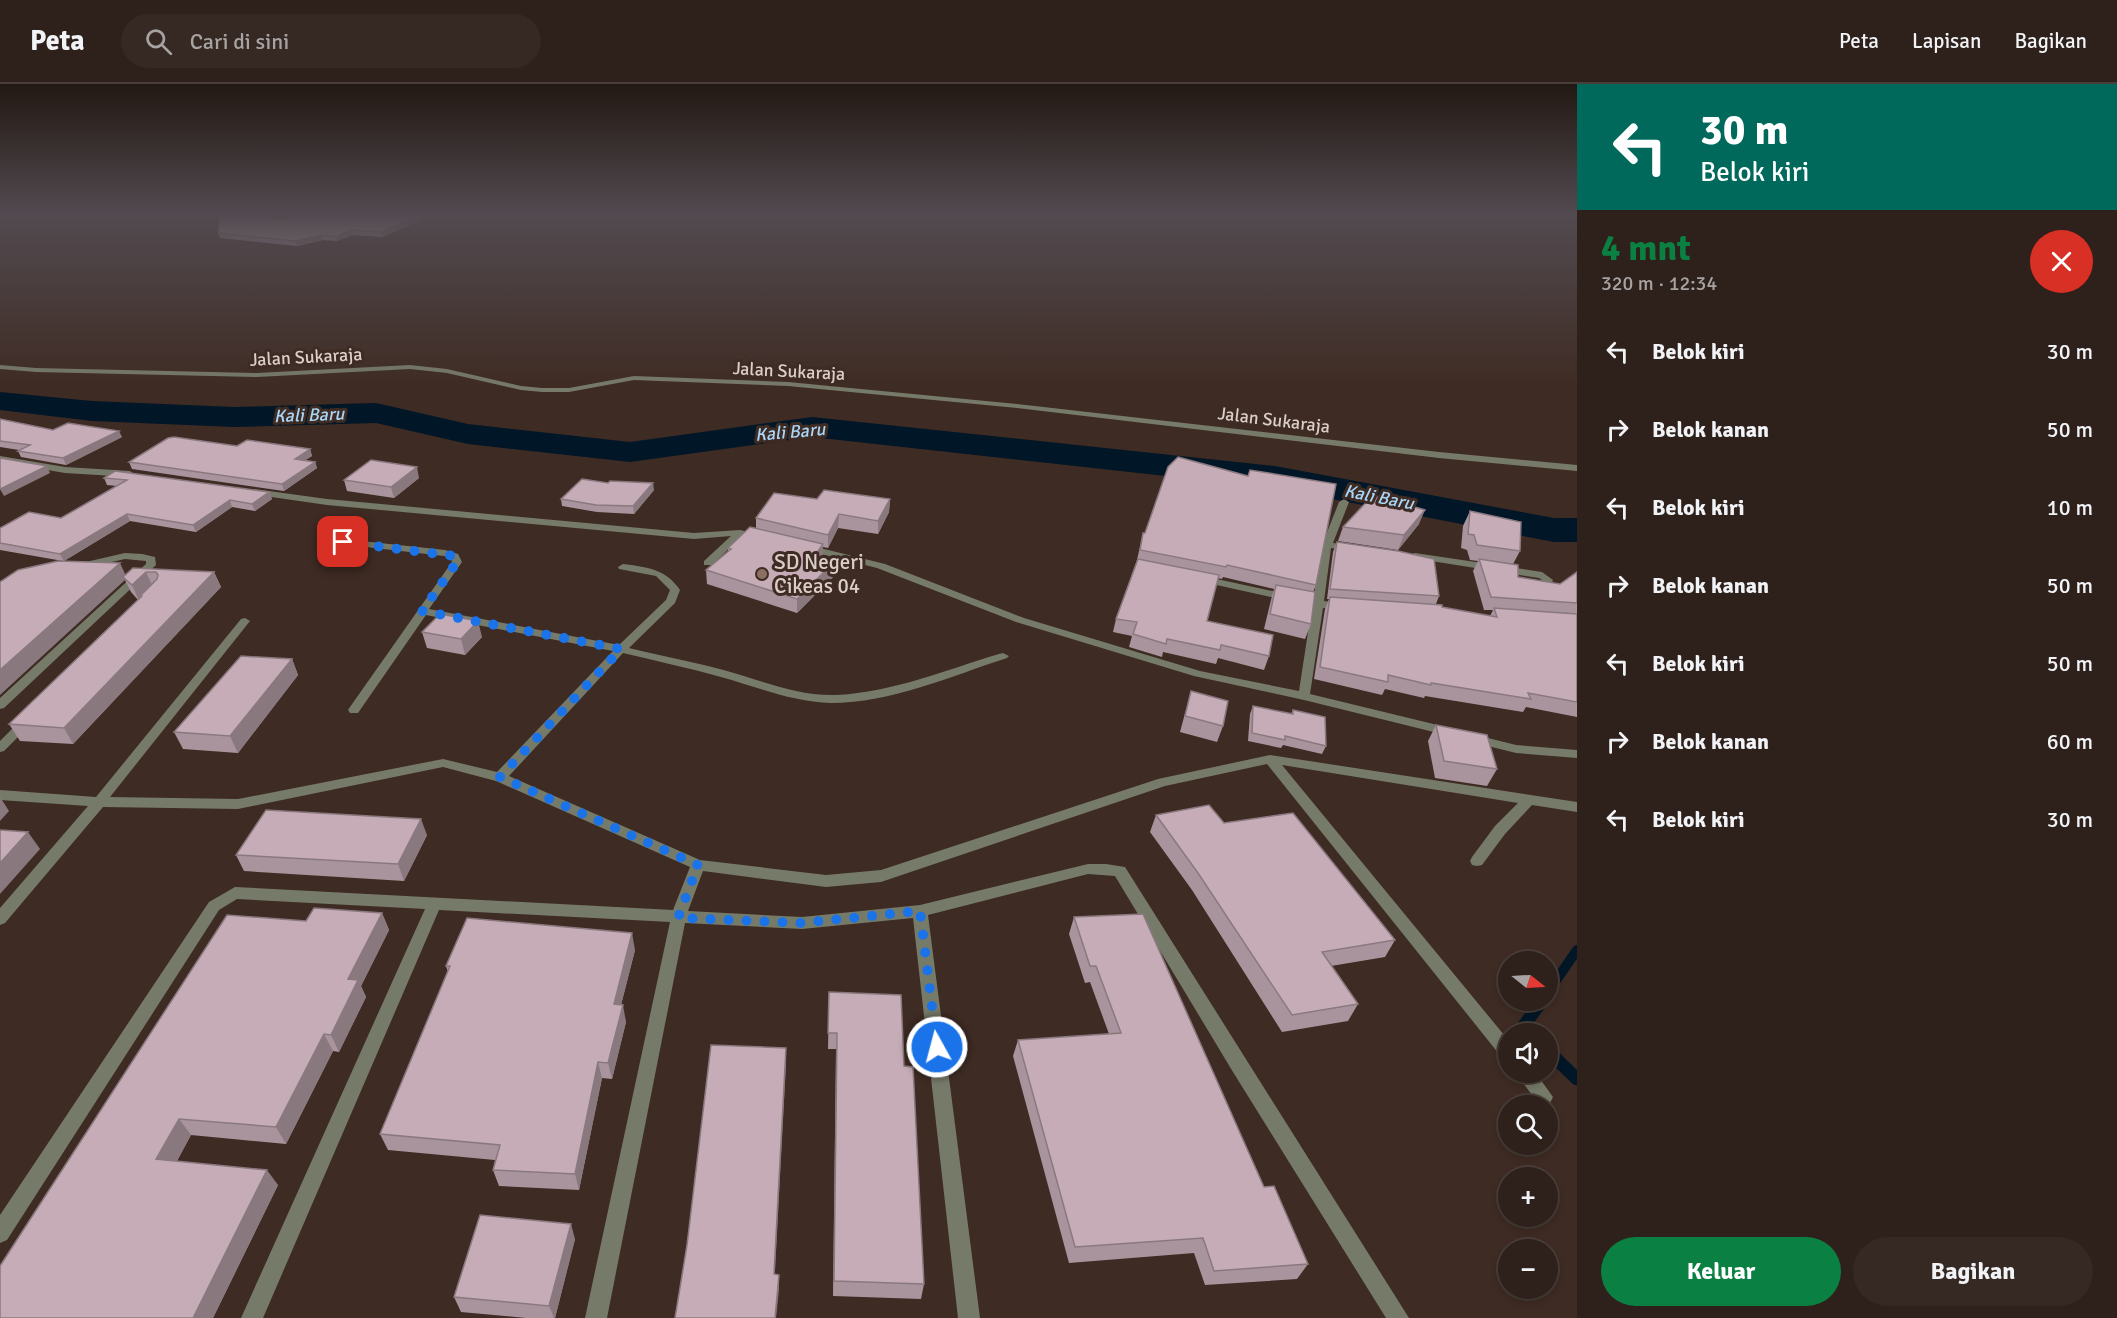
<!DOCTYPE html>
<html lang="id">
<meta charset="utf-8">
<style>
:root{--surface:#2e201a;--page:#362823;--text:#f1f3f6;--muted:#a7a3a2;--line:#493e39;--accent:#0b8043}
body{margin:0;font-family:Signika,sans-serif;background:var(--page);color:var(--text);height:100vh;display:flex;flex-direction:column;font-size:22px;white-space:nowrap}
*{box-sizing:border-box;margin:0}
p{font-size:20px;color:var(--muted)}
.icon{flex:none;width:33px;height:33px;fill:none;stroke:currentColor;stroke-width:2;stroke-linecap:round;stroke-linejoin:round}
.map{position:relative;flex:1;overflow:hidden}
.sheet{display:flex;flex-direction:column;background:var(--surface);width:540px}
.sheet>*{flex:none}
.hud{background:#00695c;color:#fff;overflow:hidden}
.needle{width:39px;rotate:108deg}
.tools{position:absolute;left:1498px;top:867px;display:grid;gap:12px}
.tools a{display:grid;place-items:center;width:60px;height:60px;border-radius:50%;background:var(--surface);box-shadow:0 3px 9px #0003,0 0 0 2px var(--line);font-size:30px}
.pin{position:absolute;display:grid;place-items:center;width:51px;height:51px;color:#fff;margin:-26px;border-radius:12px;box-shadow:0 3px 9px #0006}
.me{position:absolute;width:66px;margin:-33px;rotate:353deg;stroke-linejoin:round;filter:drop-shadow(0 0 4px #0008)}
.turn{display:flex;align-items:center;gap:21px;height:126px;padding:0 24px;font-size:27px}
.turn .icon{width:78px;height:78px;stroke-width:2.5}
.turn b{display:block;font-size:42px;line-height:51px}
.round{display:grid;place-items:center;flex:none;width:63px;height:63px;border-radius:32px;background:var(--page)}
.head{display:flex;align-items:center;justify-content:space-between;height:102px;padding:0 24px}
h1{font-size:36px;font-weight:800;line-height:45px;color:var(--accent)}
.button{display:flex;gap:12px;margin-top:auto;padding:12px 24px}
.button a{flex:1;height:69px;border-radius:36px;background:var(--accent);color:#fff;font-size:24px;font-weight:800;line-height:69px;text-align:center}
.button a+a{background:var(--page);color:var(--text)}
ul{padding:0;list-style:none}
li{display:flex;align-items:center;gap:18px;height:78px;padding:0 24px}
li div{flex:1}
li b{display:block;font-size:22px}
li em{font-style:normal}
header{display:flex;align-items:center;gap:36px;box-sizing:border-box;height:84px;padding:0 30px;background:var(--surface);border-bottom:2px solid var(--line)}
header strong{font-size:28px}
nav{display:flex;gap:33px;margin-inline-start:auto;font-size:21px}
.search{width:420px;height:54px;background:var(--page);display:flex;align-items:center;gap:15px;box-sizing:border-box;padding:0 21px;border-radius:33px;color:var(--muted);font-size:22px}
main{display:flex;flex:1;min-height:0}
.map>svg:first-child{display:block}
</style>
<header>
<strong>Peta</strong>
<div class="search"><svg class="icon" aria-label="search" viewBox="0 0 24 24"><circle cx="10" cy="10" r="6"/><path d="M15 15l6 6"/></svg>Cari di sini</div>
<nav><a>Peta</a><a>Lapisan</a><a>Bagikan</a></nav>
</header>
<main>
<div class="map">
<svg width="1577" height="1234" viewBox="0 0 1577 1234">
<rect width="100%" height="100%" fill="#3e2b23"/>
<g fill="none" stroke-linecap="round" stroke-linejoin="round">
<g stroke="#011727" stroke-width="10">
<path d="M1548,908L1577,866"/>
<path d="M1537,923L1542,916"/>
</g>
<g stroke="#011727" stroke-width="13">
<path d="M1530,950L1523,943L1538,922"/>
<path d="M1548,967L1577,995"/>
</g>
<path fill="#011727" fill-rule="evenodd" d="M0,308L92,317L234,323L376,319L468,340L630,358L812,333L1275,382L1554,434H1577V458H1554L1275,404L812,353L630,378L468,360L376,339L234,343L92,337L0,326Z"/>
<g fill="#767a69" fill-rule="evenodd">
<path d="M0,281L36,284L257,289L410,281L447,285L521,302L542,304H569L634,292L788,298L1017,320L1439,368L1577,381V387L1439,374L1017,324L788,302L634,296L569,308H542L521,306L447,289L410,285L257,293L36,288L0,285Z"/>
<path d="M0,372L65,383L130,387L134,390L130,393L65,389L0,378Z"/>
<path d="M254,405L327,415L694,449L740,446L761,451L763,453L758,456L742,452L712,481H704V477L731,452L694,455L327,421L251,410V406Z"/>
<path d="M1344,415L1349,418L1333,459L1350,461L1355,464L1350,467L1331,464L1324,517L1342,519L1347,522L1342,525L1323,524L1310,610L1454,645L1456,648L1454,651L1450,652L1304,616L1194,592L1016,538L877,484L805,466L803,464L808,461L885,480L1024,534L1200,587L1299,607L1312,522L1203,498L1198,495L1203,492L1313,516L1322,461L1339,418Z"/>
<path d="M343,455L445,466L458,470L462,478L429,525L619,561L666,516L670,506L656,492L619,485L618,483L623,480C647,483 666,485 680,506L675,519L629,564C662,572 695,578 727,587C763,597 797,612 835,611C891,609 945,586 999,570L1003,569L1009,572L1007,574C951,592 891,619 831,619C793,618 757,603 721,593C689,584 656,577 623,569L509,692L700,776L826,791L881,786L1158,695L1270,671L1577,718V728L1532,721L1505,750L1482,781L1477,782L1472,781L1470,777L1472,773L1495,742L1518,719L1282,681L1509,957V978L1503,975L1267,680L1165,702L881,798L826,803L703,787L688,827L802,833L920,821L1088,780H1106L1125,783L1409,1234H1386L1233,988L1115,792L1088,790L928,831L980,1234H958L913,834L802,845L685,839L607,1234H585L670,838L439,826L263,1234H241L425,825L237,815L219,826L7,1156L0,1159V1131L209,818L235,803L673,826L690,783L496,697L443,683L238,725L103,723L5,839L0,841V824L88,722L0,716V706L96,713L241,535L245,534L250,537L110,713L238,715L443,675L497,688L613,567L426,531L358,629H350L348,626L350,623L452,478L451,474L444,472L340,460L338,458Z"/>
<path d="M125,469L142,470L155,473L156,481L4,624L0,625V614L146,480V477L125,475L81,485L77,484V480Z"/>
<path d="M1415,469L1542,488L1553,496L1548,508L1544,509L1539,506L1543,497L1539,494L1412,474V470Z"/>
<path d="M25,635L29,636L31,639L29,642L4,667L0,668V657L21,636Z"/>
<path d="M1476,651L1516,661L1577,666V674L1516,669L1472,658L1470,655L1472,652Z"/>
<path d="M1515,988H1535L1553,1013L1550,1019L1544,1021L1538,1019Z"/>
</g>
</g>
<g fill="#a9949d">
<path d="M432,131L383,153L352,151L337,157L323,156L297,162L220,154L218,149L283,135Z"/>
<path d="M0,335L53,346L122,353L66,381L21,373L18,367L19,366L0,363Z"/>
<path d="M237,362L310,365L312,372L305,376L315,378L317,384L284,407L132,385L129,378Z"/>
<path d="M104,394L269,408L272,415L255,427L232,423L196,448L130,437L64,477L126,491L133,484L214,488L221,503L73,660L20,657L9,640L138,516L131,508L125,496L63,477L0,466V444L61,434L117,402L107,401Z"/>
<path d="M419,394L394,414L347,407L344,396Z"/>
<path d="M608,399L654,406L634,430L597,428L562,422L561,415Z"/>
<path d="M817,415H890L889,428L878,450L838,444L828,464L823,463L822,474L835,477V491L797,529L707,500L706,486L728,467V464L756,444V434Z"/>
<path d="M1470,427L1520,467L1513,480L1518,493L1560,500L1577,488V633L1526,623L1523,628L1425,612L1424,614L1385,605L1382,611L1314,595L1325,525L1329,515H1327L1333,468L1337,458L1439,512L1436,520L1442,523L1490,532L1493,526H1484L1473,487L1478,477L1470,476L1467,466L1461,464L1463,442Z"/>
<path d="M1419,440L1398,466L1338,457L1343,443Z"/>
<path d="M1143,449L1316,501L1313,508L1311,540L1305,555L1264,545L1271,516L1274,505L1223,493L1222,495L1218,494L1207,537L1269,572L1264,586L1218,574L1216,580L1163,568L1162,573L1129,563L1132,552L1113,548L1116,535L1137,476Z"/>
<path d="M422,548L482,553L465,571L427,564Z"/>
<path d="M292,575L298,591L238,669L183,665L174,648Z"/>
<path d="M1191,607L1223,642L1217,658L1180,648Z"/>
<path d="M1253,622L1291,630L1293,626L1326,662L1322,670L1283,661L1281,664L1248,657L1250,630Z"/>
<path d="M1436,641L1497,685L1487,702L1435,694L1428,657Z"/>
<path d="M1156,731L1224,739L1395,856L1385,873L1331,882L1358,920L1348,937L1282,948L1192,806L1150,748Z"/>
<path d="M427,751L404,797L244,787L236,771Z"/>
<path d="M382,829L389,846L361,902L366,913L339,968L333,967L286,1060L191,1051L177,1077L278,1101L213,1234H0L306,837Z"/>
<path d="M1074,833L1264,1103L1308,1180L1297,1195L1205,1201L1194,1169L1069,1179L1013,972L1018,956L1109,950L1090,898L1085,899L1069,850Z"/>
<path d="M635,866L621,921L626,938L612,995L602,994L579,1106L499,1102L493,1086L495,1076L388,1066L380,1050L448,888L446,882Z"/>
<path d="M829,908L904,982L924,1200L921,1215L833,1212L836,965H828Z"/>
<path d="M575,1155L555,1234H526L461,1228L454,1213Z"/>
</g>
<g fill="#8a787f">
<path d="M421,131H432L383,153L381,148Z"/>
<path d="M351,146L352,151L337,157L336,153Z"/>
<path d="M321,151L323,156L297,162L295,157Z"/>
<path d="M119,347L122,353L66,381L63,374Z"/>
<path d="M310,365L312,372L297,382L295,375Z"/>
<path d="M315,378L317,384L284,407L282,400Z"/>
<path d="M47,382L50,389L4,412L0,405Z"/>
<path d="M417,383L419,394L394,414L391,403Z"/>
<path d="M653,399L654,406L634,430L633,422Z"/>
<path d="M269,408L272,415L255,427L252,420Z"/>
<path d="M890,415L889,428L878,450V437Z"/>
<path d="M230,416L232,423L196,448L193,441Z"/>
<path d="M1425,426L1419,440L1398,466L1404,451Z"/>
<path d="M127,430L130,437L64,477L60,470Z"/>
<path d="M839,430L838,444L828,464V451Z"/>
<path d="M823,460V473L814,487V473Z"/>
<path d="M835,477V491L797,529V515Z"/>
<path d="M120,479L127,494L123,493L125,496L0,611V586Z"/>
<path d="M146,488L153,503L141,511L142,514L139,517L132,501Z"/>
<path d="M214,488L221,503L73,660L64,644Z"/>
<path d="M478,537L482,553L465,571L461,555Z"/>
<path d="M292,575L298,591L238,669L230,652Z"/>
<path d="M0,713L9,727L0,737Z"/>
<path d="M421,735L427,751L404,797L398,780Z"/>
<path d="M28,748L40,765L0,810V779Z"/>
<path d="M382,829L389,846L361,902L366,913L339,968L331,951L348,895Z"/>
<path d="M632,849L635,866L617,937L614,920Z"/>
<path d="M623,921L626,938L612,995L608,979Z"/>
<path d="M324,950L333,967L286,1060L276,1043Z"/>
<path d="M786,964V980L774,1205V1190Z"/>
<path d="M598,978L602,994L579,1106L575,1090Z"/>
<path d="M179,1035L191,1051L169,1090L156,1075Z"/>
<path d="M267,1086L278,1101L213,1234H193Z"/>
<path d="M571,1140L575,1155L555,1234H554L549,1222Z"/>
<path d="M779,1191V1205L776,1234H775Z"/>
</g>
<g fill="#c5acb6" stroke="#8a787f" stroke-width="1.5">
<path d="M220,131H235L283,135L294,131H421L381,148L351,146L336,153L321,151L295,157L218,149Z"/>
<path d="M0,335L53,346L68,339L119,347L63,374L18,367L30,361L0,357Z"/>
<path d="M174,353L237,362L247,356L310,365L295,375L315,378L282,400L129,378L168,354Z"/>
<path d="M1178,373L1248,392L1250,386L1336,400L1316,501L1227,481L1226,483L1140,466L1143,449H1145L1168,383Z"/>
<path d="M0,374L47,382L0,405Z"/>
<path d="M371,376L417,383L391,403L344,396Z"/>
<path d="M115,387L269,408L252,420L230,416L193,441L127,430L60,470L0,459V444L29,428L61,434L127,396L104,394Z"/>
<path d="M582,395L608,399L610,397L653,399L633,422L596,421L561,415Z"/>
<path d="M824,406L890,415L878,437L839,430L828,451L756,434L774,409L817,415Z"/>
<path d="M1373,411L1425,426L1404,451L1343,443Z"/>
<path d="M1470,427L1521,438L1520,467L1477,461L1474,451L1468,450Z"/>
<path d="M750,443L823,460L814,473L835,477L797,515L706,486L731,465L728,464Z"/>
<path d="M1337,458L1398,467L1434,475L1439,512L1330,505Z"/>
<path d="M1138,475L1219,491L1207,537L1273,551L1269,572L1221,561L1220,566L1167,555L1166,560L1133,550L1137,538L1116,535Z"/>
<path d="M1479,475L1518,481V493L1560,500L1577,488V519L1491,513Z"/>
<path d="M58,477L120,479L0,586V498L18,486Z"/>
<path d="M133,484L214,488L64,644L9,640L142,512L141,511L157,495L158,491L156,488H146L132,501L123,493Z"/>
<path d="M1276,501L1315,508L1311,540L1270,530Z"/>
<path d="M1330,513L1442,521V523L1497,533L1494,524L1577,530V618L1528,609L1531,615L1431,599V601L1388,591V598L1320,583Z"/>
<path d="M440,530L478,537L461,555L422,548Z"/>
<path d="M241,572L292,575L230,652L174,648Z"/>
<path d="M1191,607L1228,617L1223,642L1185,632Z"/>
<path d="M1253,622L1293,630V626L1325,633L1326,662L1285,652V656L1252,649Z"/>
<path d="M1436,641L1487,651L1497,685L1444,677Z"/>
<path d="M1209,721L1224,739L1293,729L1395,856L1322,868L1358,920L1292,931L1198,789L1156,731Z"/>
<path d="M266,726L421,735L398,780L236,771Z"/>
<path d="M0,746L28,748L0,779Z"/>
<path d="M314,824L382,829L348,895L358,896L331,951L324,950L276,1043L179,1035L156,1075L267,1086L193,1234H0V1182L227,831L306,837Z"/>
<path d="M1143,830L1264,1103L1274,1102L1308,1180L1214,1187L1203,1154L1075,1163L1018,956L1121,949L1096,882H1090L1074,833Z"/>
<path d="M467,834L632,849L614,920L623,921L608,979L598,978L575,1090L493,1086L500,1061L380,1050L450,882H446Z"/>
<path d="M829,908L901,911L904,982L913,983L924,1200L834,1197L837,949H828Z"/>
<path d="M711,961L786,964L774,1190L779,1191L775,1234H675L687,1161Z"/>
<path d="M480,1131L571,1140L549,1222L454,1213Z"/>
</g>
<linearGradient id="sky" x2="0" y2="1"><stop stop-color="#221813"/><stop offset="0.43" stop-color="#524a50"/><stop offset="1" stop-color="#524a50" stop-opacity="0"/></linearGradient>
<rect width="1577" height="304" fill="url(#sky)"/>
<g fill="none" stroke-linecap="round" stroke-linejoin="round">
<path stroke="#1a73e8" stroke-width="10" stroke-dasharray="0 18" d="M343,458L455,472L457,478L422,527L621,565L500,693L698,781L678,834L802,839L920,827L937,963"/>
</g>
<circle fill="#8d6e63" stroke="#3e2b23" stroke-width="2" cx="762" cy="490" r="6"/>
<g text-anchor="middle" stroke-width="6" stroke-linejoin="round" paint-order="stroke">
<g font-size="18" fill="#dbcec9" stroke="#3e2b23">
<text transform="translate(306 273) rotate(-3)" y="6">Jalan Sukaraja</text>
<text transform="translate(789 287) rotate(3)" y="6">Jalan Sukaraja</text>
<text transform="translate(1274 336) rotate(7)" y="6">Jalan Sukaraja</text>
</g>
<g font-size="18" font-style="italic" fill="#a8d6f8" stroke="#3e2b23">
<text transform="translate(309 331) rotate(-2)" y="6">Kali Baru</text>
<text transform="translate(790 348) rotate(-5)" y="6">Kali Baru</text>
<text transform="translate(1379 413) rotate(11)" y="6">Kali Baru</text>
</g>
<g font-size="21" fill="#dbcec9" stroke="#3e2b23" text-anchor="start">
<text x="774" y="485">SD Negeri<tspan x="774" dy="24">Cikeas 04</tspan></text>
</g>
</g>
</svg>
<div class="tools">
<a><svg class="needle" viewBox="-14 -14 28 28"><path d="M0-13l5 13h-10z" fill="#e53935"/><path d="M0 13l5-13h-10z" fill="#a7a3a2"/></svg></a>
<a><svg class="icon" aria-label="sound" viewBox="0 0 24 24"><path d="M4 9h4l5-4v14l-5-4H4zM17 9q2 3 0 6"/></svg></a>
<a><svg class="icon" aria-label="search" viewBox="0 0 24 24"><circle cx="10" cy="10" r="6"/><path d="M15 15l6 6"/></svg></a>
<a>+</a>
<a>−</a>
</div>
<div class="pin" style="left:343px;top:458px;background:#d93025"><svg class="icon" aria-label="arrive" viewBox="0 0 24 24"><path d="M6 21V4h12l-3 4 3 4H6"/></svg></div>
<svg class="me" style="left:937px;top:963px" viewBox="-20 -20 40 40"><circle r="17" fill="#1a73e8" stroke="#fff" stroke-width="3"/><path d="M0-11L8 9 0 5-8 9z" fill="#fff"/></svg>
</div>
<section class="sheet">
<div class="hud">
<div class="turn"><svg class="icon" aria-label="left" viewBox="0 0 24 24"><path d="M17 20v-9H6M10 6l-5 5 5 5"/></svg><div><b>30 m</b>Belok kiri</div></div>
</div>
<div class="head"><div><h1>4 mnt</h1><p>320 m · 12:34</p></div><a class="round" style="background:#d93025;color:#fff"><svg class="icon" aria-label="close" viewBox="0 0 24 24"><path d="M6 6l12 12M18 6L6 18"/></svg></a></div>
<ul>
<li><svg class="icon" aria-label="left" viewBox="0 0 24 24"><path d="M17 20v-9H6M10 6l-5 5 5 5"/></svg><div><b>Belok kiri</b></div><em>30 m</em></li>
<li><svg class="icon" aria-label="right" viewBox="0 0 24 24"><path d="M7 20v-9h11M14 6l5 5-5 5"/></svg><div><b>Belok kanan</b></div><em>50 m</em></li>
<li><svg class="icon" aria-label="left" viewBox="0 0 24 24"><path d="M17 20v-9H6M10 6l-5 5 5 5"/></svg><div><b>Belok kiri</b></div><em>10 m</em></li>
<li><svg class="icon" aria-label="right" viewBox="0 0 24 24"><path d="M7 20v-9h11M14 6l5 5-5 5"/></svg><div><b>Belok kanan</b></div><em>50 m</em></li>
<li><svg class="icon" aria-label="left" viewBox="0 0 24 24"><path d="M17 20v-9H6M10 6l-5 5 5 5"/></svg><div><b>Belok kiri</b></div><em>50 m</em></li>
<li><svg class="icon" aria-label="right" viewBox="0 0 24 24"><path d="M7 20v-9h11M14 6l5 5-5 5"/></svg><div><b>Belok kanan</b></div><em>60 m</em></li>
<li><svg class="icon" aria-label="left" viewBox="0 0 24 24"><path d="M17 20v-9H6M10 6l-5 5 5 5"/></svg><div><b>Belok kiri</b></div><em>30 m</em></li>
</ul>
<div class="button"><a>Keluar</a><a>Bagikan</a></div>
</section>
</main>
